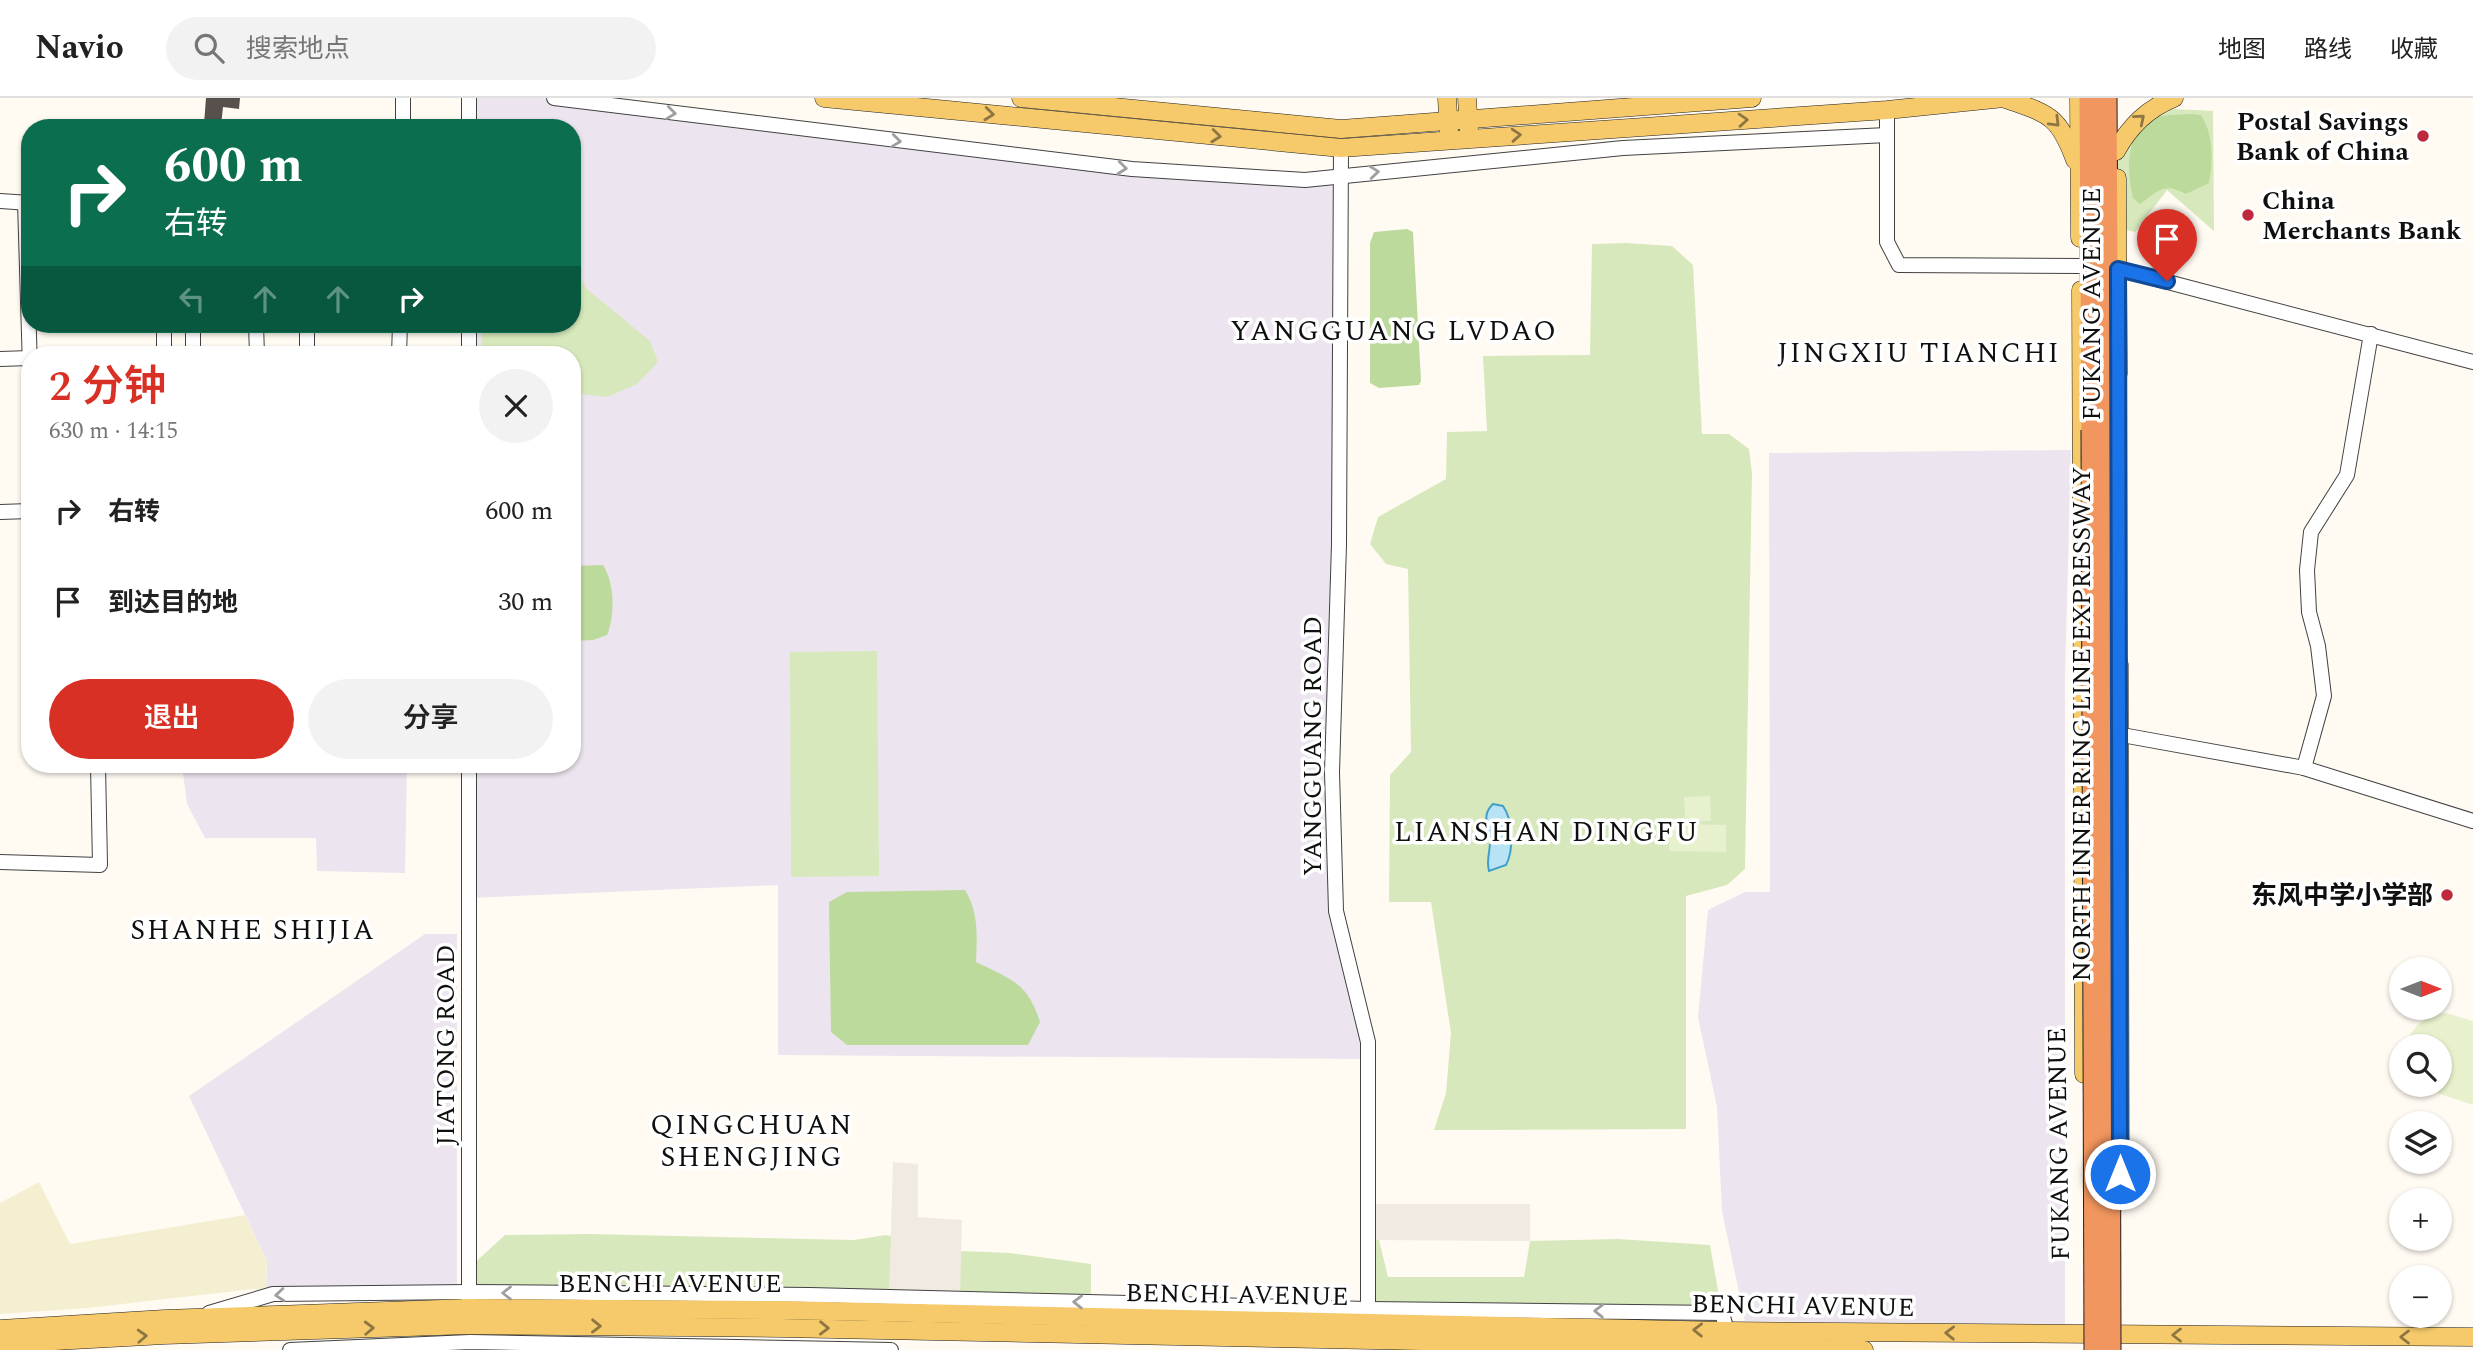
<!DOCTYPE html>
<html lang="zh">
<meta charset="utf-8">
<style>
:root{--surface:#fff;--page:#f2f2f2;--text:#222;--muted:#767676;--line:#e0e0e0;--accent:#d93025}
body{margin:0;font-family:Spectral,"Noto Sans SC",serif;background:var(--page);color:var(--text);height:100vh;display:flex;flex-direction:column;font-size:26px;white-space:nowrap}
*{box-sizing:border-box;margin:0}
p{font-size:23px;color:var(--muted)}
.icon{flex:none;width:38px;height:38px;fill:none;stroke:currentColor;stroke-width:2;stroke-linecap:round;stroke-linejoin:round}
.map{position:relative;flex:1;overflow:hidden}
.details{position:absolute;left:21px;top:248px;width:560px;height:427px;display:flex;flex-direction:column;background:var(--surface);border-radius:28px;box-shadow:0 2px 5px #0004}
.details>*{flex:none}
.banner{position:absolute;left:21px;top:21px;width:560px;height:214px;border-radius:28px;box-shadow:0 2px 5px #0004;background:#0b6e4f;color:#fff;overflow:hidden}
.needle{width:46px;rotate:90deg}
.tools{position:absolute;left:2389px;top:859px;display:grid;gap:14px}
.tools a{display:grid;place-items:center;width:63px;height:63px;border-radius:50%;background:var(--surface);box-shadow:0 2px 5px #0004;font-size:35px}
.pin{position:absolute;display:grid;place-items:center;width:60px;height:60px;color:#fff;margin:-72px -30px;border-radius:50% 50% 50% 0;rotate:-45deg;box-shadow:0 0 7px #0007}
.pin .icon{rotate:45deg}
.me{position:absolute;width:77px;margin:-38px;rotate:0deg;stroke-linejoin:round;filter:drop-shadow(0 0 5px #0008)}
.turn{display:flex;align-items:center;gap:24px;height:147px;padding:0 28px;font-size:32px}
.turn .icon{width:91px;height:91px;stroke-width:2.5}
.turn b{display:block;font-size:49px;line-height:60px}
.lanes{display:flex;align-items:center;height:66px;padding:0 28px;background:#0003;justify-content:center;gap:35px;direction:ltr}
.lanes .off{opacity:.35}
.round{display:grid;place-items:center;flex:none;width:74px;height:74px;border-radius:37px;background:var(--page)}
.overview{display:flex;align-items:center;justify-content:space-between;height:119px;padding:0 28px}
h1{font-size:42px;font-weight:600;line-height:52px;color:var(--accent)}
.button{display:flex;gap:14px;margin-top:auto;padding:14px 28px}
.button a{flex:1;height:80px;border-radius:42px;background:var(--accent);color:#fff;font-size:28px;font-weight:600;line-height:80px;text-align:center}
.button a+a{background:var(--page);color:var(--text)}
ul{padding:0;list-style:none}
li{display:flex;align-items:center;gap:21px;height:91px;padding:0 28px}
li div{flex:1}
li b{display:block;font-size:26px}
li em{font-style:normal}
header{display:flex;align-items:center;gap:42px;box-sizing:border-box;height:98px;padding:0 35px;background:var(--surface);border-bottom:2px solid var(--line)}
header strong{font-size:33px}
nav{display:flex;gap:38px;margin-inline-start:auto;font-size:24px}
.search{width:490px;height:63px;background:var(--page);display:flex;align-items:center;gap:18px;box-sizing:border-box;padding:0 24px;border-radius:38px;color:var(--muted);font-size:26px}
.map>svg:first-child{display:block}
</style>
<header>
<strong>Navio</strong>
<div class="search"><svg class="icon" aria-label="search" viewBox="0 0 24 24"><circle cx="10" cy="10" r="6"/><path d="M15 15l6 6"/></svg>搜索地点</div>
<nav><a>地图</a><a>路线</a><a>收藏</a></nav>
</header>
<div class="map">
<svg width="2473" height="1252" viewBox="0 0 2473 1252">
<rect width="100%" height="100%" fill="#fffbf2"/>
<g fill="#ece4ee">
<path d="M469,0H554L1132,71L1341,77L1336,813L1368,961L778,957V787L469,800V667H572V257H469V226H572V30H469Z"/>
<path d="M2071,352L2065,575V1227L1745,1223L1722,1113L1717,1009L1698,919L1708,812L1745,794H1770L1769,355Z"/>
<path d="M182,667H407L405,775L317,773L316,740H205L187,706Z"/>
<path d="M425,836H457V1187L266,1192L267,1163L189,998Z"/>
</g>
<path fill="#f5efd2" d="M39,1084L70,1146L245,1117L267,1163L266,1192L253,1191L88,1210L0,1216V1105Z"/>
<g fill="#d7e9bc">
<path d="M2174,11L2213,13L2214,133L2167,92L2135,134L2118,130L2117,62L2153,15Z"/>
<path d="M1626,145L1672,148L1693,167L1702,336H1729L1749,351L1752,375L1745,771L1727,787L1686,798V1031L1434,1032L1446,995L1451,935L1431,804H1389L1390,677L1411,654L1408,471L1386,466L1370,446L1378,419L1446,381L1447,334L1487,333L1483,258L1590,257L1592,146Z"/>
<path d="M572,165L587,191L650,243L658,264L637,286L607,299L572,295V257H481L482,226H572Z"/>
<path d="M877,553L879,778L791,779L790,554Z"/>
<path d="M589,1136L854,1142L886,1137L961,1153L1010,1155L1091,1166V1204L469,1194V1170L505,1137Z"/>
<path d="M1618,1141L1710,1147L1722,1215L1368,1211L1367,1142H1379L1388,1179H1524L1530,1143Z"/>
</g>
<g fill="#bcda9b">
<path d="M2191,16L2201,17C2214,37 2213,64 2209,85L2186,96C2164,84 2159,92 2140,106L2133,100C2127,73 2124,37 2153,21C2162,16 2180,17 2191,16Z"/>
<path d="M1407,131L1413,134L1421,283L1419,287L1379,290L1370,285V145L1374,134Z"/>
<path d="M603,467C615,486 615,517 607,537L593,542L572,543V468Z"/>
<path d="M965,792C979,815 977,838 976,864C1012,882 1027,884 1040,924L1028,947H847L831,934L829,804L847,794Z"/>
</g>
<g fill="#e7f1cd">
<path d="M1710,698L1711,723H1685L1684,699Z"/>
<path d="M1670,726L1726,727V754L1669,753Z"/>
<path d="M2446,915L2473,923V1007L2428,992L2420,987H2440V948H2406C2412,928 2425,917 2446,915Z"/>
</g>
<g fill="#f0eae0">
<path d="M893,1064L918,1066V1119L962,1122L960,1201L889,1199Z"/>
<path d="M1367,1106H1530V1143L1367,1142Z"/>
</g>
<path fill="#b8e3f5" stroke="#409ecb" stroke-width="2" d="M1493,706L1503,708C1513,722 1514,752 1506,767L1489,773C1486,762 1490,755 1490,744C1490,729 1480,718 1493,706Z"/>
<path fill="#58504c" d="M206,0H240L239,11L223,9L221,28L204,26Z"/>
<g fill="none" stroke-linecap="round" stroke-linejoin="round">
<g stroke="#424242" stroke-width="16">
<g id="minor">
<path d="M554,0L1132,71L1305,82L1623,50L1887,37"/>
<path d="M1887,12V144L1899,167L2081,168"/>
<path d="M403,30V0"/>
<path d="M469,30V0"/>
<path d="M1341,50L1339,446L1332,674L1336,813L1368,944V1217"/>
<path d="M0,103L30,105"/>
<path d="M25,104L30,270"/>
<path d="M2118,171L2473,264"/>
<path d="M164,226V257"/>
<path d="M193,226V257"/>
<path d="M256,226L257,257"/>
<path d="M307,226V257"/>
<path d="M399,257L400,226"/>
<path d="M469,257V226"/>
<path d="M0,261L30,260"/>
<path d="M0,414L30,413"/>
<path d="M2111,635L2304,670L2473,723"/>
<path d="M2304,670L2324,598L2318,548L2309,514L2307,472L2311,434L2347,377L2371,236"/>
<path d="M0,764L100,767L98,667"/>
<path d="M469,1201V667"/>
<path d="M209,1215L273,1196L469,1194L810,1197L1368,1211L1722,1215L1727,1233"/>
<path d="M290,1252L470,1244L891,1252"/>
</g>
</g>
<g stroke="#202020" stroke-width="19">
<g id="major">
<path d="M824,0L1341,50L1887,12L2004,0"/>
<path d="M1021,0L1341,31L1752,0"/>
<path d="M1447,0L1449,35"/>
<path d="M1467,0L1469,33"/>
<path d="M2003,0C2047,16 2058,15 2075,62"/>
<path d="M2079,0L2080,140"/>
<path d="M2116,53C2130,28 2147,11 2174,0"/>
<path d="M2117,80L2118,276"/>
<path d="M2081,192L2084,976"/>
<path d="M2119,566L2120,1102"/>
<path d="M0,1231L165,1221L469,1210L781,1212L1727,1233L2473,1239"/>
<path d="M0,1246L164,1237L469,1227L781,1230L1864,1252"/>
</g>
</g>
<g stroke="#202020" stroke-width="23">
<g id="highway">
<path d="M2090,0L2092,332"/>
<path d="M2106,0L2108,330"/>
</g>
</g>
<use href="#minor" stroke="#fff" stroke-width="14"/>
<use href="#major" stroke="#f6ca6b" stroke-width="18"/>
<use href="#highway" stroke="#f1965e" stroke-width="21"/>
<g stroke="#202020" stroke-width="23" stroke-linecap="butt">
<g id="highway-bridge">
<path d="M2108,330L2110,1252"/>
<path d="M2092,332L2095,1252"/>
</g>
</g>
<use href="#highway-bridge" stroke="#f1965e" stroke-width="21"/>
</g>
<defs><path id="oneway-chevron" d="M-2-3.5L2.5 0L-2 3.5" fill="none" stroke-width="1.6" stroke-linecap="round" stroke-linejoin="round" transform="scale(1.75)"/></defs>
<g stroke="#9f9f9f">
<use href="#oneway-chevron" transform="translate(671 15) rotate(7)"/>
<use href="#oneway-chevron" transform="translate(896 43) rotate(7)"/>
<use href="#oneway-chevron" transform="translate(1122 70) rotate(6)"/>
<use href="#oneway-chevron" transform="translate(1374 74) rotate(-5)"/>
<use href="#oneway-chevron" transform="translate(507 1195) rotate(-180)"/>
<use href="#oneway-chevron" transform="translate(280 1197) rotate(175)"/>
<use href="#oneway-chevron" transform="translate(1078 1204) rotate(-179)"/>
<use href="#oneway-chevron" transform="translate(1599 1213) rotate(-179)"/>
</g>
<g stroke="#8e7642">
<use href="#oneway-chevron" transform="translate(989 16) rotate(6)"/>
<use href="#oneway-chevron" transform="translate(2140 21) rotate(-40)"/>
<use href="#oneway-chevron" transform="translate(1743 22) rotate(-4)"/>
<use href="#oneway-chevron" transform="translate(2055 24) rotate(45)"/>
<use href="#oneway-chevron" transform="translate(1516 37) rotate(-4)"/>
<use href="#oneway-chevron" transform="translate(1216 38) rotate(6)"/>
<use href="#oneway-chevron" transform="translate(596 1228) rotate(1)"/>
<use href="#oneway-chevron" transform="translate(369 1230) rotate(-2)"/>
<use href="#oneway-chevron" transform="translate(824 1230) rotate(1)"/>
<use href="#oneway-chevron" transform="translate(1698 1232) rotate(-179)"/>
<use href="#oneway-chevron" transform="translate(1950 1235) rotate(-179)"/>
<use href="#oneway-chevron" transform="translate(2177 1237) rotate(-180)"/>
<use href="#oneway-chevron" transform="translate(142 1238) rotate(-3)"/>
<use href="#oneway-chevron" transform="translate(2405 1239) rotate(-180)"/>
</g>
<g fill="none" stroke-linecap="round" stroke-linejoin="round">
<g stroke="#114b97" stroke-width="18">
<path id="route" d="M2120,1076L2118,171L2167,183"/>
</g>
<use href="#route" stroke="#1a73e8" stroke-width="12"/>
</g>
<g fill="#be293b" stroke="#fff" stroke-width="2.5">
<circle cx="2423" cy="38" r="7"/>
<circle cx="2248" cy="117" r="7"/>
<circle cx="2447" cy="797" r="7"/>
</g>
<g text-anchor="middle" stroke-width="7" stroke-linejoin="round" paint-order="stroke">
<g font-size="26" font-weight="bold" fill="#0f0f0f" stroke="#fff" text-anchor="end">
<text x="2409" y="32">Postal Savings<tspan x="2409" dy="30">Bank of China</tspan></text>
<text x="2262" y="111" text-anchor="start">China<tspan x="2262" dy="30">Merchants Bank</tspan></text>
<text x="2433" y="806">东风中学小学部</text>
</g>
<g font-size="26" fill="#0f0f0f" stroke="#fff">
<text transform="translate(2091 206) rotate(-90)" y="9">FUKANG AVENUE</text>
<text transform="translate(2081 626) rotate(-90)" y="9">NORTH INNER RING LINE EXPRESSWAY</text>
<text transform="translate(1312 648) rotate(-90)" y="9">YANGGUANG ROAD</text>
<text transform="translate(445 947) rotate(-90)" y="9">JIATONG ROAD</text>
<text transform="translate(2058 1046) rotate(-91)" y="9">FUKANG AVENUE</text>
<text x="670" y="1194">BENCHI AVENUE</text>
<text transform="translate(1237 1196) rotate(1)" y="9">BENCHI AVENUE</text>
<text transform="translate(1803 1207) rotate(1)" y="9">BENCHI AVENUE</text>
</g>
<g font-size="28" letter-spacing="2" fill="#0f0f0f" stroke="#fff">
<text x="1394" y="242">YANGGUANG LVDAO</text>
<text x="1919" y="264">JINGXIU TIANCHI</text>
<text x="1547" y="743">LIANSHAN DINGFU</text>
<text x="253" y="841">SHANHE SHIJIA</text>
<text x="752" y="1036">QINGCHUAN<tspan x="752" dy="32">SHENGJING</tspan></text>
</g>
</g>
</svg>
<div class="tools">
<a><svg class="needle" viewBox="-14 -14 28 28"><path d="M0-13l5 13h-10z" fill="#e53935"/><path d="M0 13l5-13h-10z" fill="#767676"/></svg></a>
<a><svg class="icon" aria-label="search" viewBox="0 0 24 24"><circle cx="10" cy="10" r="6"/><path d="M15 15l6 6"/></svg></a>
<a><svg class="icon" aria-label="layers" viewBox="0 0 24 24"><path d="M12 4l9 5-9 5-9-5zM3 14l9 5 9-5"/></svg></a>
<a>+</a>
<a>−</a>
</div>
<div class="pin" style="left:2167px;top:183px;background:#d93025"><svg class="icon" aria-label="arrive" viewBox="0 0 24 24"><path d="M6 21V4h12l-3 4 3 4H6"/></svg></div>
<svg class="me" style="left:2120px;top:1076px" viewBox="-20 -20 40 40"><circle r="17" fill="#1a73e8" stroke="#fff" stroke-width="3"/><path d="M0-11L8 9 0 5-8 9z" fill="#fff"/></svg>
<div class="banner">
<div class="turn"><svg class="icon" aria-label="right" viewBox="0 0 24 24"><path d="M7 20v-9h11M14 6l5 5-5 5"/></svg><div><b>600 m</b>右转</div></div>
<div class="lanes"><svg class="icon off" aria-label="left" viewBox="0 0 24 24"><path d="M17 20v-9H6M10 6l-5 5 5 5"/></svg><svg class="icon off" aria-label="ahead" viewBox="0 0 24 24"><path d="M12 20V5M6 11l6-6 6 6"/></svg><svg class="icon off" aria-label="ahead" viewBox="0 0 24 24"><path d="M12 20V5M6 11l6-6 6 6"/></svg><svg class="icon" aria-label="right" viewBox="0 0 24 24"><path d="M7 20v-9h11M14 6l5 5-5 5"/></svg></div>
</div>
<section class="details">
<div class="overview"><div><h1>2 分钟</h1><p>630 m · 14:15</p></div><a class="round"><svg class="icon" aria-label="close" viewBox="0 0 24 24"><path d="M6 6l12 12M18 6L6 18"/></svg></a></div>
<ul>
<li><svg class="icon" aria-label="right" viewBox="0 0 24 24"><path d="M7 20v-9h11M14 6l5 5-5 5"/></svg><div><b>右转</b></div><em>600 m</em></li>
<li><svg class="icon" aria-label="arrive" viewBox="0 0 24 24"><path d="M6 21V4h12l-3 4 3 4H6"/></svg><div><b>到达目的地</b></div><em>30 m</em></li>
</ul>
<div class="button"><a>退出</a><a>分享</a></div>
</section>
</div>
